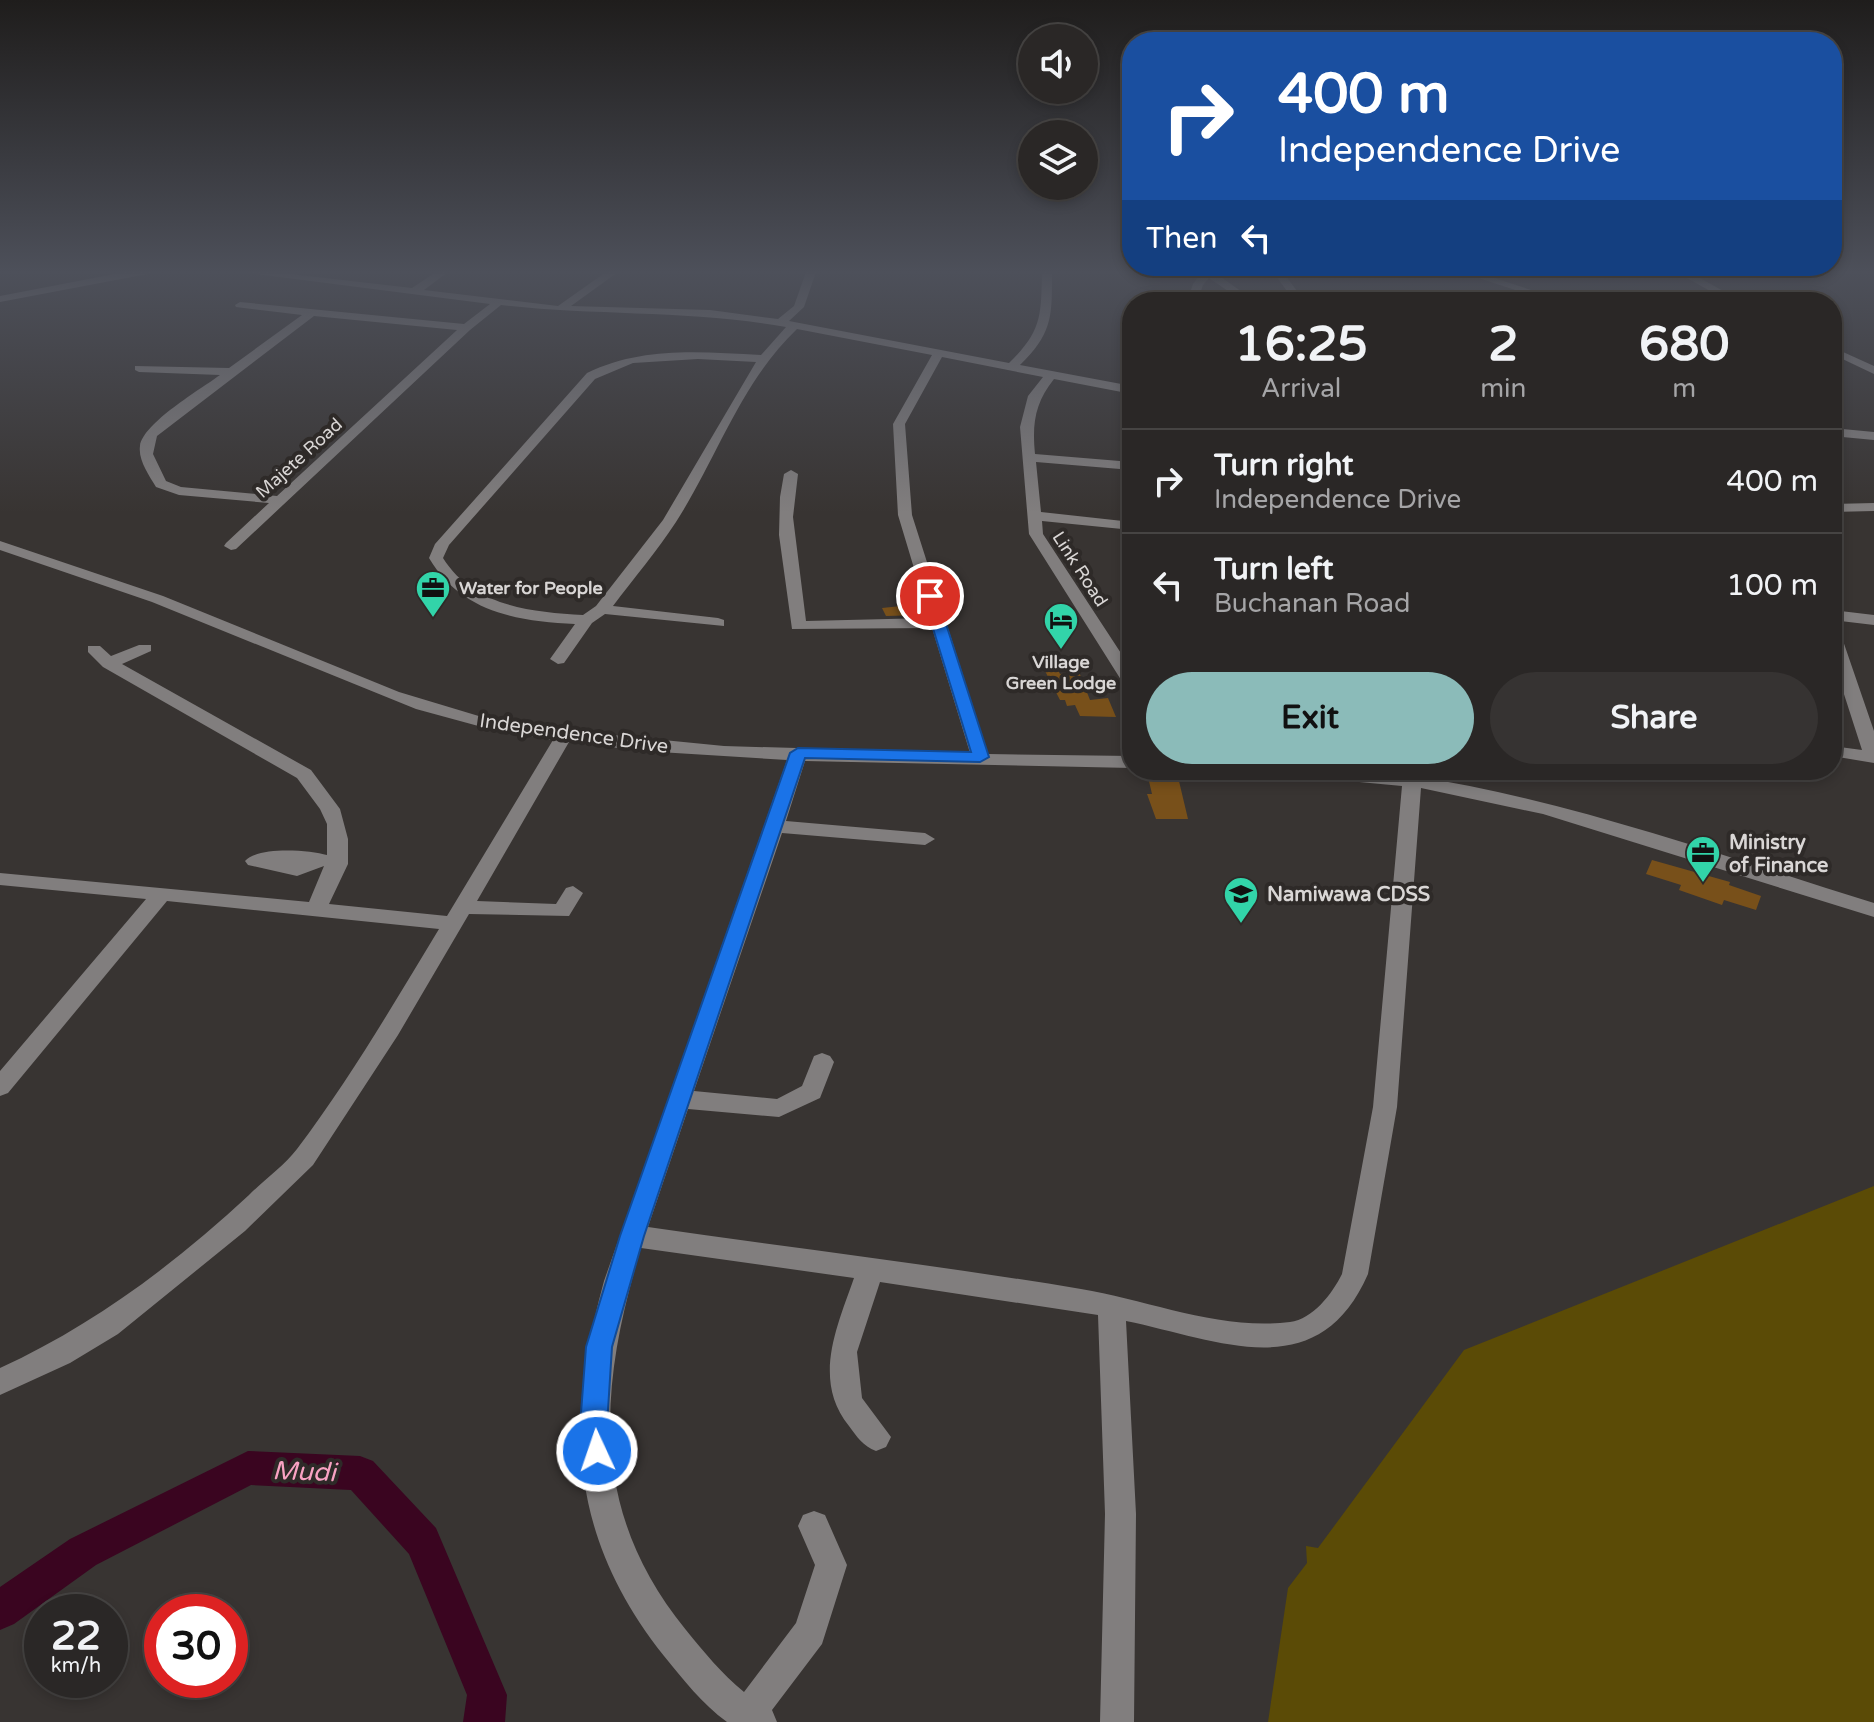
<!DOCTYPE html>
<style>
:root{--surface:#2a2726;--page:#363332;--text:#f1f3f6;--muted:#a5a5a7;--line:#464443;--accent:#8bbbb9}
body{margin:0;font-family:"Varela Round",sans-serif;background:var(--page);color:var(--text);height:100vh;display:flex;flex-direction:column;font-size:30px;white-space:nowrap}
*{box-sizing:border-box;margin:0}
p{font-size:26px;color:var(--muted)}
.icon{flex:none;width:44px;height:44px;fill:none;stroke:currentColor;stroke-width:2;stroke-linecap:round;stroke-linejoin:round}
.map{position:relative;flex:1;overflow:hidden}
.drawer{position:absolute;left:1122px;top:292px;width:720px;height:488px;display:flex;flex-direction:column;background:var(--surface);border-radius:32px;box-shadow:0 4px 12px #0003,0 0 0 2px var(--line)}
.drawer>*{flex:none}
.banner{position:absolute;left:1122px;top:32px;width:720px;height:244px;border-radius:32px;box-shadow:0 4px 12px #0003,0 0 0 2px var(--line);background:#1a4fa0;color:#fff;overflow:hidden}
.tools{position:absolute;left:1018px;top:24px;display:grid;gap:16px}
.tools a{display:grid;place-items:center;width:80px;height:80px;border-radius:50%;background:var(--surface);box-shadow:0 4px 12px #0003,0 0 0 2px var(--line);font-size:40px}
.speed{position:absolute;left:24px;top:1594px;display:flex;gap:16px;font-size:40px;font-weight:700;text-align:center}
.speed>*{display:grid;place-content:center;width:104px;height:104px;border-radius:50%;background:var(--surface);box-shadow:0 4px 12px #0003,0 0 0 2px var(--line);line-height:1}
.speed small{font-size:20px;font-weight:400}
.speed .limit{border:12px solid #d22;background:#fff;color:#111}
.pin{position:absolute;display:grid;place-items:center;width:68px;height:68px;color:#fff;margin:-34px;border:4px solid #fff;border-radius:50%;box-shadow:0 2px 8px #0007}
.me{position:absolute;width:88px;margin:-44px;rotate:357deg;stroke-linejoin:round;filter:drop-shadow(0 0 6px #0008)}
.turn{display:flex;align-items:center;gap:28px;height:168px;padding:0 24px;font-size:36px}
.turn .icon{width:104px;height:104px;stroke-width:2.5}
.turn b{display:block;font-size:56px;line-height:68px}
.then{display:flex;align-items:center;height:76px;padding:0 24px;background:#0003;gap:16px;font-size:30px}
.eta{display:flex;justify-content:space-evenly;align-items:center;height:136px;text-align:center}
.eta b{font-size:48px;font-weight:700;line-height:56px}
.action{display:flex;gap:16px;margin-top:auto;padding:16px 24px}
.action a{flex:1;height:92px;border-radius:48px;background:var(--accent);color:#111;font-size:32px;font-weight:700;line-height:92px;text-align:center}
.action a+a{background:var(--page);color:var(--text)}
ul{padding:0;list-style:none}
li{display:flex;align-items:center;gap:24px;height:104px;padding:0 24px;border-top:2px solid var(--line)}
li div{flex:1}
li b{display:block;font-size:30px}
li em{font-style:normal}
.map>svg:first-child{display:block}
</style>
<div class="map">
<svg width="1874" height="1722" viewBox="0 0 1874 1722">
<rect width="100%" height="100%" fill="#383432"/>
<path fill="#5b4b06" d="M1874,1186V1722H1268L1288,1588L1307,1563L1306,1546L1318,1548L1464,1350Z"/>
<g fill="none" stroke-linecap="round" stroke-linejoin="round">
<path fill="#3a0520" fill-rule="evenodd" d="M248,1451L360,1456L373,1461L436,1528L507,1695L505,1722H463L467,1695L409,1554L351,1490L251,1485L96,1565L14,1624L0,1630V1587L70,1539Z"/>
</g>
<g fill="#78501a">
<path d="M920,604L924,615L886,616L882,608Z"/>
<path d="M1058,670L1060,674L1079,672L1090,700L1108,698L1116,717L1080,716L1075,705L1067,706L1065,700H1060L1045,671Z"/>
<path d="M1148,777H1178L1188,819H1156L1147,794H1152Z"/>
<path d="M1652,860L1730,882L1729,885L1761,896L1756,910L1724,900L1722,905L1679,890L1681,885L1646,874Z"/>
</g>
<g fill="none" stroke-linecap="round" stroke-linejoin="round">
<g fill="#817e7e" fill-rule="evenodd">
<path d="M125,272H158L0,302V296Z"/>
<path d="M241,272H273L412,288L436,272H448L424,290L558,306L606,272H618L571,306L710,310L778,319L794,306L806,272H816L804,307L789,321L1009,363C1042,331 1041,316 1042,272H1052C1052,316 1053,333 1020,365L1132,386V394L1054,379C1035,403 1032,423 1035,454L1132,462V470L1036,462L1041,512L1132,522V530L1042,521L1043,534L1132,670V688L1123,683L1029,534L1020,427L1028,396L1043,377L942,357L905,424L912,515L988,754L1132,756V768L805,761L786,821L925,833L935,839L925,845L782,833L694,1091L777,1099L802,1086L814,1056L822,1053L830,1056L834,1062L820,1098L779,1117L688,1109L648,1227C792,1248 937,1265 1081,1289C1148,1300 1221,1331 1290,1322C1313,1319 1332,1294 1342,1274L1373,1107L1402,786L1295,776L1286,770C1328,770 1371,769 1413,776C1570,800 1722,856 1874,903V917L1543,814L1421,788L1397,1107L1368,1274C1318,1388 1219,1340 1126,1321L1136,1514L1134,1722H1100L1105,1514L1098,1315L880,1282L857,1352L862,1398L891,1437L886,1447L876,1451C863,1446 857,1437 849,1426C812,1380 837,1327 854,1278L641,1248C599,1387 588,1510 686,1630C703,1651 722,1674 744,1692L796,1623L815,1565L798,1526L803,1515L814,1511L825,1515L847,1565L822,1644L772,1710L777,1722H727C702,1704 683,1679 664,1656C569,1536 565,1423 604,1281L787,760L643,751L569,742L477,901L556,904L566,888L573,886L583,893L569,916L469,914L398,1035L313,1165L245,1231L118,1334L70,1363L0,1395V1368C92,1326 175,1264 249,1195C264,1180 284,1166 297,1149C350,1079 394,1003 439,929L167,901L8,1093L0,1096V1071L146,899L0,885V873L309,902L324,866L297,876L248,865L245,861C258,846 309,850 327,855V824L320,809L297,778L103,667L88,652V646H100L111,656L139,645H151V651L122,664L311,770L340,809L348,839V864L329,904L447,916L553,740L482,727L416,709L152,602L0,550V541L163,596L399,692L482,717L562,730L724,746L970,753L932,628L792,629L779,535L780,497L784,474L791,470L798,474L793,517L806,621L929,618L898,515L893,424L932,355L797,329C741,382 717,458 676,522C657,551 634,578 613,606L718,618L724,620V626L605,614L592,623L564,663L558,664L550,659L575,624C516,621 461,612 429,558L435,544L587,373C643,346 700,352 761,355L786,327C692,310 596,316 501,305L470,330L236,549L231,550L224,546L226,543L269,503L179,495L156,487C149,475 138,460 140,446C143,423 201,389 220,375L139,372L135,370V366L229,368L302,315L236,307L235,305L240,302L464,324L490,304ZM314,316L457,330L277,496L181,487L166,481L153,454L157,436ZM698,359L756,362L663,520L596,606L583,615C530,612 473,606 443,558L449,545L595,379L633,363Z"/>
<path d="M1202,272H1214L1256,302H1244L1209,278L1203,285L1197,302H1187L1193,284Z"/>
<path d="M1273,272H1283L1305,302H1295Z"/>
<path d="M1460,272H1476L1568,302H1552Z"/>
<path d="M1676,272H1689L1743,302H1730Z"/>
<path d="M1832,347L1874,366V374L1832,354Z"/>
<path d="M1832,428L1874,432V440L1832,436Z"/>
<path d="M1874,503V511L1832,512V504Z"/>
<path d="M1832,610L1874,615V625L1832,620Z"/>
<path d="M1832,627L1840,632L1874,731V763L1832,756V746L1862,750L1832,657Z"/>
</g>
</g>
<linearGradient id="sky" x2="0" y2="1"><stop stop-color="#1f1d1c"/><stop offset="0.53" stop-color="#4d505a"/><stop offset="1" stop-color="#4d505a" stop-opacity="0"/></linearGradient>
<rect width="1874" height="513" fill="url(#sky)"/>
<path fill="#1a73e8" stroke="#114b97" stroke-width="2" d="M930,592L937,596L989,757L980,762L805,758L644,1236L612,1347L607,1426L610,1451L606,1460L597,1464L587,1460L580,1426L586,1347L620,1236L790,753L798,748L971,752L923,596Z"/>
<defs>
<g id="office-pin" transform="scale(1.8)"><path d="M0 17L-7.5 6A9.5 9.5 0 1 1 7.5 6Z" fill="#32d4a9" stroke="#2e2a28"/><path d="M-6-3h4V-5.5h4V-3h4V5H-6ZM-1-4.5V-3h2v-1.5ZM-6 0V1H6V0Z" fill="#111"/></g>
<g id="hotel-pin" transform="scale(1.8)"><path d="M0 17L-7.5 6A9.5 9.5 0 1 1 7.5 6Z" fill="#32d4a9" stroke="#2e2a28"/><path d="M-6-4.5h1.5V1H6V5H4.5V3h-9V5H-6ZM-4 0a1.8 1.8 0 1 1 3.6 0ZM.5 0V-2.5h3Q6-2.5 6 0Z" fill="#111"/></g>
<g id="school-pin" transform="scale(1.8)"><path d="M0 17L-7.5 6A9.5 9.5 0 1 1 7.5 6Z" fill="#32d4a9" stroke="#2e2a28"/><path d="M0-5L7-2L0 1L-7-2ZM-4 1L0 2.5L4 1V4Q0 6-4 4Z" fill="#111"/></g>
</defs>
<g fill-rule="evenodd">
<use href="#office-pin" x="433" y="588"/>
<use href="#hotel-pin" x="1061" y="620"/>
<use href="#office-pin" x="1703" y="853"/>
<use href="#school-pin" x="1241" y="894"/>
</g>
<g text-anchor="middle" stroke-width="8" stroke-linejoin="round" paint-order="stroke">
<g font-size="18" fill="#d9d6d5" stroke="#2e2a28">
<text transform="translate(299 458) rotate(-42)" y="6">Majete Road</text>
<text transform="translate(1080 569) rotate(57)" y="6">Link Road</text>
</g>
<g font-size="18" font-weight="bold" fill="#d9d6d5" stroke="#2e2a28" text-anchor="start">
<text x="459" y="594">Water for People</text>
<text x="1061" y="668" text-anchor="middle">Village<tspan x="1061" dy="21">Green Lodge</tspan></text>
</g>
<g font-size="20" fill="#d9d6d5" stroke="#2e2a28">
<text transform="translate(574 733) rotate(8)" y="7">Independence Drive</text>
</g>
<g font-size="20" font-weight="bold" fill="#d9d6d5" stroke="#2e2a28" text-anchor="start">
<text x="1729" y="849">Ministry<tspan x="1729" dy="23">of Finance</tspan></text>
<text x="1267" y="901">Namiwawa CDSS</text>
</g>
<g font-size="26" font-style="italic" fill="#f9a2c3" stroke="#2e2a28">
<text transform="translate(304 1471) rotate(2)" y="9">Mudi</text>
</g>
</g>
</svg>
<div class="tools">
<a><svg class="icon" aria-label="sound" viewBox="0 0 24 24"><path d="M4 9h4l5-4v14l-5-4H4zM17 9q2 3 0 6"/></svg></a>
<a><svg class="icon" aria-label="layers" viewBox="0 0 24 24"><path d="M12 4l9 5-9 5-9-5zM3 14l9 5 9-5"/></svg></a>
</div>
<div class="speed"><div>22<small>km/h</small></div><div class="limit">30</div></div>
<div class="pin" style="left:930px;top:596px;background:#d93025"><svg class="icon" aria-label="arrive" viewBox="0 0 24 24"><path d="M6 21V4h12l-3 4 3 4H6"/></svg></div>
<svg class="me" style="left:597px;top:1451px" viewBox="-20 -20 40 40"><circle r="17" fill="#1a73e8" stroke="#fff" stroke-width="3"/><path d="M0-11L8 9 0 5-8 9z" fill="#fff"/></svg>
<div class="banner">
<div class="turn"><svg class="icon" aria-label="right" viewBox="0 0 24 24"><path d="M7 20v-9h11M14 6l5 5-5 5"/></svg><div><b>400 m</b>Independence Drive</div></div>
<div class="then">Then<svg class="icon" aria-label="left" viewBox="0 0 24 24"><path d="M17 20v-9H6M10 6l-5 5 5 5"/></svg></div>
</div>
<section class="drawer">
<div class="eta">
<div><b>16:25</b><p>Arrival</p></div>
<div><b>2</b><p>min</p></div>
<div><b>680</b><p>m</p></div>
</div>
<ul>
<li><svg class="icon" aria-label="right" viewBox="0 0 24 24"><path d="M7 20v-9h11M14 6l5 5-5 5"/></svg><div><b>Turn right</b><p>Independence Drive</p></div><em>400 m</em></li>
<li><svg class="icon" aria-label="left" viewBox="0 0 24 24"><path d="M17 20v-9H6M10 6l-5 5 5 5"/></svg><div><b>Turn left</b><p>Buchanan Road</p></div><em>100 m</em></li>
</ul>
<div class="action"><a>Exit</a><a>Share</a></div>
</section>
</div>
